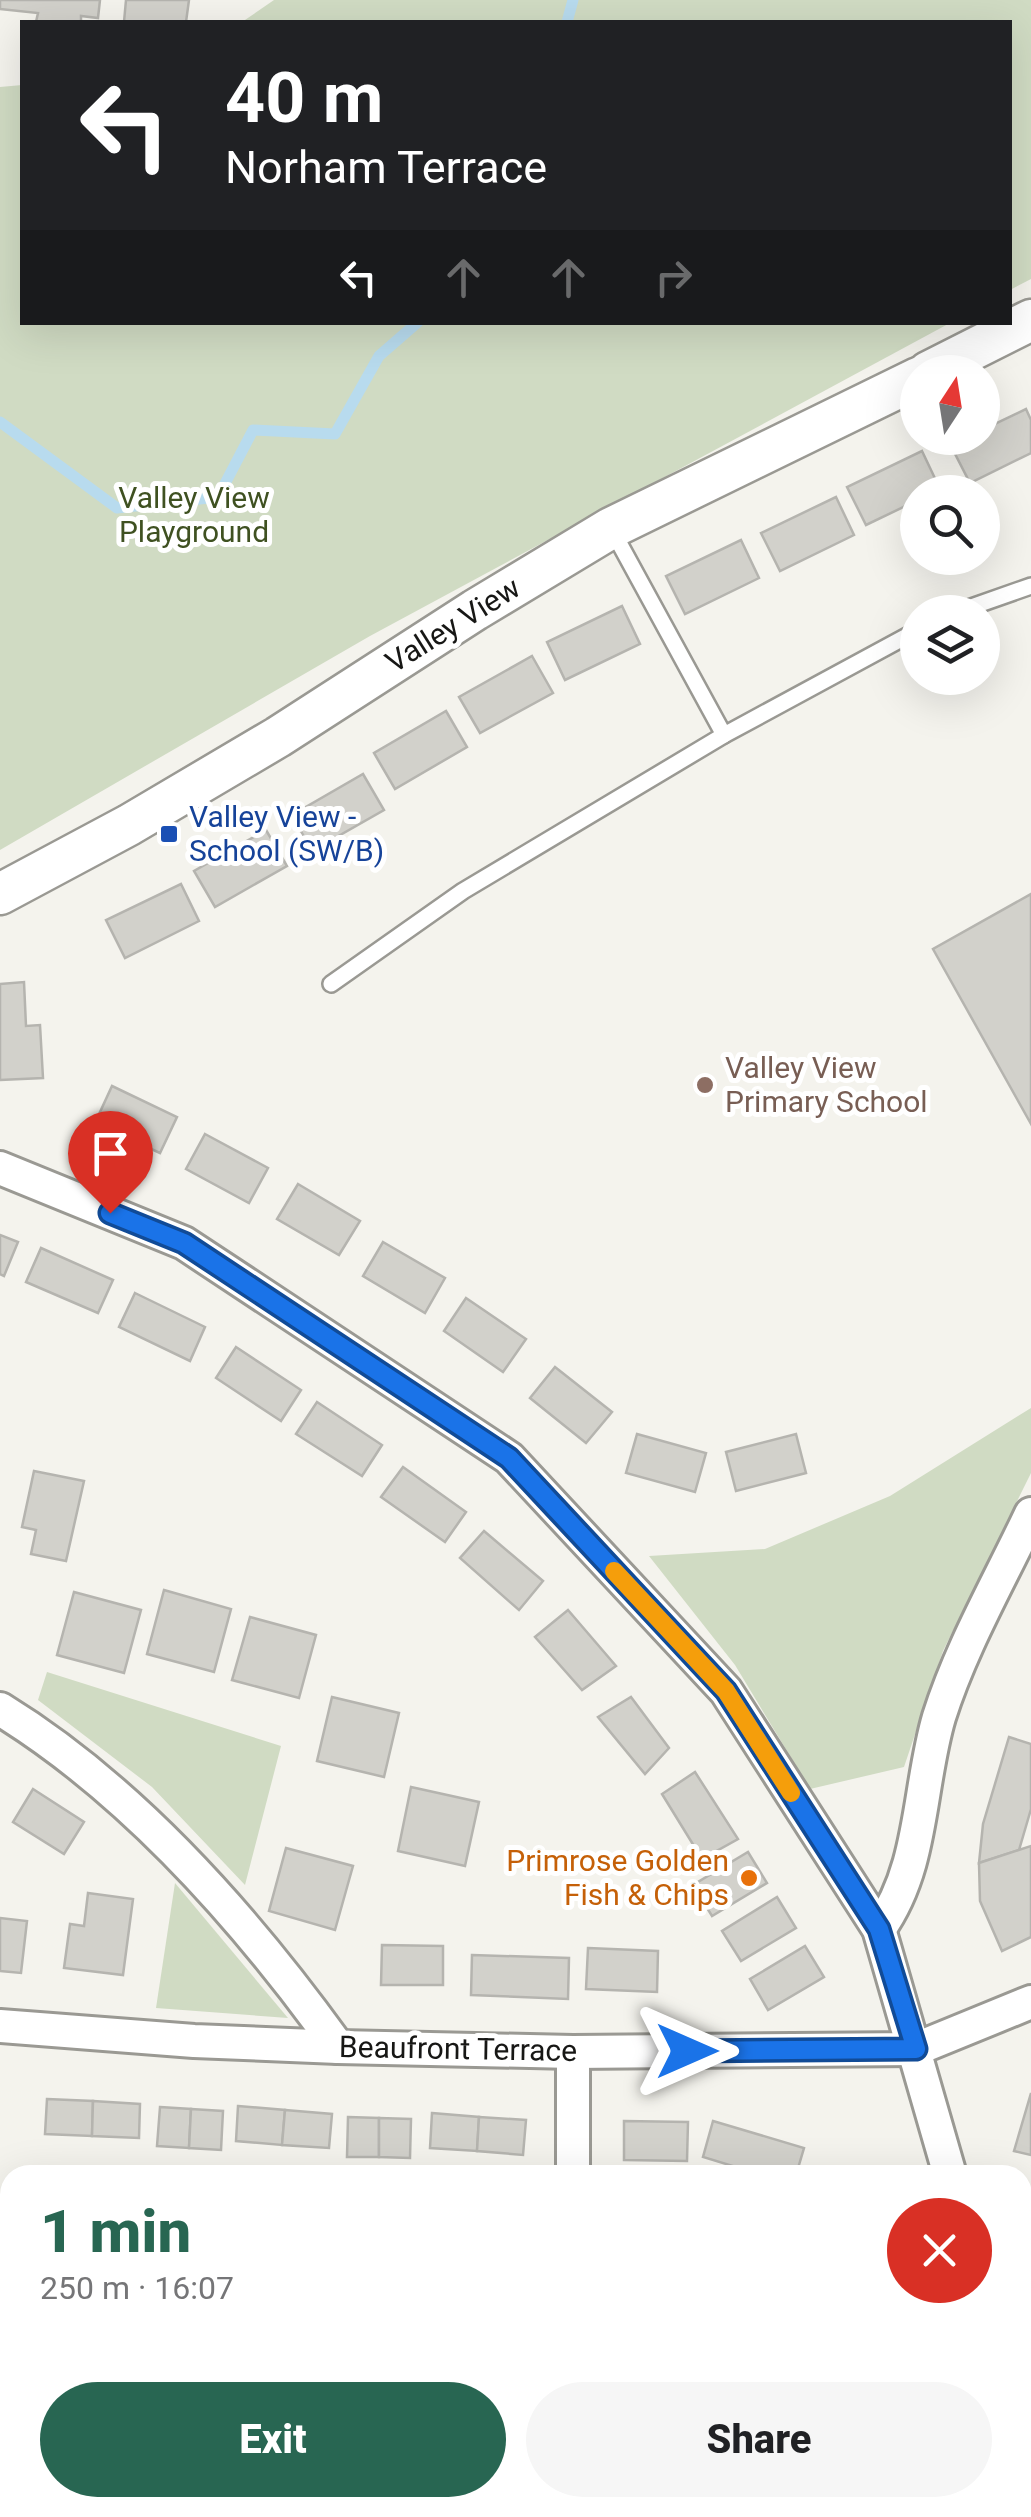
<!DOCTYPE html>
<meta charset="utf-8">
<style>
:root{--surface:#fff;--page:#f6f6f6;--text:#202124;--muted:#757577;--accent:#286652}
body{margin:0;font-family:Roboto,sans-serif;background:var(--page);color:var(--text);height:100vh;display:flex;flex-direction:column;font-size:38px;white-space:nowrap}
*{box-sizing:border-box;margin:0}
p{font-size:32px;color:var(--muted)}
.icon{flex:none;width:55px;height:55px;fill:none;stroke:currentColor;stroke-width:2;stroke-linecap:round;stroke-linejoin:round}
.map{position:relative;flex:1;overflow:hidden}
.sheet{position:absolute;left:0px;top:2165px;width:1032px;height:352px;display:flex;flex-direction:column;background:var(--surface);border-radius:30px 30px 0 0;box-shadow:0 10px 40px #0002}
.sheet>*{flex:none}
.top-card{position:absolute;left:20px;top:20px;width:992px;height:305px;border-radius:0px;box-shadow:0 10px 40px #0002;background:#202124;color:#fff;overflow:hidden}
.needle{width:65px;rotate:12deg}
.controls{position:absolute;left:900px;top:355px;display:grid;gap:20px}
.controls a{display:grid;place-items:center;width:100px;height:100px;border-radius:50%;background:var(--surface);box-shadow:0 10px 40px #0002;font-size:50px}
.pin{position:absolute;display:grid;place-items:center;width:85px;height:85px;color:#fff;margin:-102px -42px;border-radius:50% 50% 50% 0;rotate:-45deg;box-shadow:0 0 10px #0007}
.pin .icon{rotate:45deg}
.me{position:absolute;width:110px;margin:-55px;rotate:90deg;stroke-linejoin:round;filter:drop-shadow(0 0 8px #0008)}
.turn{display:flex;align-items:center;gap:35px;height:210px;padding:0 40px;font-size:45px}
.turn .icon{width:130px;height:130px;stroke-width:2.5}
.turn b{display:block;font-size:70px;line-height:85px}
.lanes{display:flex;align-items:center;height:95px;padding:0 40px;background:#0003;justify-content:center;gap:50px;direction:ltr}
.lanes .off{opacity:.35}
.round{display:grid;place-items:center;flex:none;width:105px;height:105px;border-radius:52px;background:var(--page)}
.summary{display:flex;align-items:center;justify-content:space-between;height:170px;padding:0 40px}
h1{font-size:60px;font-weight:800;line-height:75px;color:var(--accent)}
.cta{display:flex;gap:20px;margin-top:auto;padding:20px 40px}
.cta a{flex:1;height:115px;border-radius:60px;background:var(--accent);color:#fff;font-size:40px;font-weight:800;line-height:115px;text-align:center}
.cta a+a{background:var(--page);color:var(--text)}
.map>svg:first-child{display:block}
</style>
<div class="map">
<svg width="1031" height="2517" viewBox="0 0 1031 2517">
<rect width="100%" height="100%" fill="#f4f3ed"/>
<g fill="#d0dbc3">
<path d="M274,0H1031V279L1010,290V22H242Z"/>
<path d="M22,85V322L950,323L370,636L0,850V87Z"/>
<path d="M1031,1408V1473L943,1651L904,1767L810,1789L735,1665L649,1556L765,1549L890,1496Z"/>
<path d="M47,1672L281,1746L245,1885L152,1787L38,1700Z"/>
<path d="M175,1883L288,2018L156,2008Z"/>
</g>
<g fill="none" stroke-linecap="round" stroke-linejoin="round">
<g stroke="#b8dbee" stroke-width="11">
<path d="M567,22L573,0"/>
<path d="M0,422L117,508L218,497L253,430L335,434L379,356L418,322"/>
</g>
</g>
<g fill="#d2d1cb" stroke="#b5b4af" stroke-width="2.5">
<path d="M0,0H100L98,18L81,16V22H36L38,13L0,9Z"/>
<path d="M126,0H189L186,22H124Z"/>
<path d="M1026,409L1031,420V453L970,483L951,446L968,438H982V430Z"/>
<path d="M922,451L940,489L918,492V500L866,525L847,487Z"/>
<path d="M836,497L854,535L780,571L761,533Z"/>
<path d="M741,540L759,578L685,614L666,576Z"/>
<path d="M622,606L640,644L565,680L547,642Z"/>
<path d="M532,656L553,693L480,733L459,697Z"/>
<path d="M446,711L467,747L395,789L374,753Z"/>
<path d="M363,774L384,810L312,851L292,815Z"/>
<path d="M266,830L287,866L215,907L194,871Z"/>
<path d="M181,884L199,921L125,958L106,920Z"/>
<path d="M1031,894V1124L933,949Z"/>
<path d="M24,982L26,1026L40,1025L43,1078L0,1080V984Z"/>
<path d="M112,1086L177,1117L160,1153L95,1123Z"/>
<path d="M205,1134L268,1168L249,1203L186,1169Z"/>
<path d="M298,1184L360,1221L339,1255L277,1219Z"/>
<path d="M0,1235L18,1242L4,1276L0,1274Z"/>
<path d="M383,1242L445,1278L425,1313L363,1276Z"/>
<path d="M41,1248L113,1280L98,1313L26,1282Z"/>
<path d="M135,1293L205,1327L190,1361L119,1327Z"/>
<path d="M466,1298L526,1339L503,1372L444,1331Z"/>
<path d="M236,1347L301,1390L281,1421L216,1378Z"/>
<path d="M555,1367L612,1412L586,1443L530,1398Z"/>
<path d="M317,1402L382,1445L362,1476L296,1434Z"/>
<path d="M637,1434L706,1453L695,1492L626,1473Z"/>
<path d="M796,1434L806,1473L736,1491L726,1452Z"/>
<path d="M403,1467L466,1512L445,1542L381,1497Z"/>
<path d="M34,1471L84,1481L66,1561L31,1554L36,1530L22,1527Z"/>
<path d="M484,1531L543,1581L519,1610L460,1558Z"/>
<path d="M164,1590L231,1609L214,1672L147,1654Z"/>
<path d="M74,1592L141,1610L124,1673L57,1655Z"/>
<path d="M568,1610L616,1666L582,1690L535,1637Z"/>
<path d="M250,1617L316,1635L299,1698L232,1680Z"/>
<path d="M332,1697L399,1713L384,1777L317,1761Z"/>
<path d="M631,1697L669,1748L645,1774L598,1717Z"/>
<path d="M1009,1737L1031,1744V1809L1019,1850L979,1863L983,1824Z"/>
<path d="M695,1772L738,1839L702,1859L662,1794Z"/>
<path d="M411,1787L479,1802L465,1866L398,1851Z"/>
<path d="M33,1789L84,1822L64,1854L13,1822Z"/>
<path d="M1031,1846V1937L1002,1951L980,1901L979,1863Z"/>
<path d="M286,1848L353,1866L335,1930L269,1911Z"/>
<path d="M748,1852L767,1883L712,1916L693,1885Z"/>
<path d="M88,1893L133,1899L123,1975L64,1968L70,1924L84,1926Z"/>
<path d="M777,1897L796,1928L741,1961L722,1931Z"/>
<path d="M0,1918L27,1921L21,1973L0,1971Z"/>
<path d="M382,1945L443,1946V1985H381Z"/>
<path d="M805,1946L824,1977L768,2010L750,1979Z"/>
<path d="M588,1948L658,1951L657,1992L586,1989Z"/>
<path d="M472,1955L569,1958L568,1999L471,1995Z"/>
<path d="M1031,2093V2155L1014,2151Z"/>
<path d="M47,2099L93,2101L92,2136L45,2134Z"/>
<path d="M93,2101L140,2104L139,2138L92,2136Z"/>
<path d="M238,2106L285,2110L282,2145L236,2141Z"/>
<path d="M160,2107L191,2109L189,2148L157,2146Z"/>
<path d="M191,2109L223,2111L221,2150L189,2148Z"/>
<path d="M285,2110L332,2114L329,2148L282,2145Z"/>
<path d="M432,2113L479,2117L477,2151L430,2148Z"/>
<path d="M348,2117L379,2118V2157H347Z"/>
<path d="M479,2117L526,2120L523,2155L477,2151Z"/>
<path d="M379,2118L411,2119L410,2158L379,2157Z"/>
<path d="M624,2121L688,2122L687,2161L624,2160Z"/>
<path d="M713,2121L804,2148L796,2175H762L703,2157Z"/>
<rect x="625" y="2508" width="42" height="9"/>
<path d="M904,2508H949L951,2517H906Z"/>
</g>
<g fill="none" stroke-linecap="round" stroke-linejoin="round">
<g stroke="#9a9993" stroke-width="20">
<g id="service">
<path d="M611,528L724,735"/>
<path d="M957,612L1031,586"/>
<path d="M331,984L463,891L724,735L918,630"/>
</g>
</g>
<g stroke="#9a9993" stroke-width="38">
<g id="minor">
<path d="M0,1168L184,1243L509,1458L726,1691L879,1929L950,2175"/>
<path d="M0,1709C132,1790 248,1922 338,2047"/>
<path d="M879,1929C924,1866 918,1788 939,1717C961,1647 1000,1580 1031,1514"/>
<path d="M0,2026L194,2041L338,2047L573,2052L916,2049L1031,2002"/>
<path d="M573,2052V2175"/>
<path d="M1022,2446L1027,2462V2517"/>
<path d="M0,2506L10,2505"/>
<path d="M574,2517V2508"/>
</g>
</g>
<g stroke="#9a9993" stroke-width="45">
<g id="tertiary">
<path d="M928,372L1031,320"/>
<path d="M0,894L129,825L278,737L475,610L611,528L918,378"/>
</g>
</g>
<use href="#service" stroke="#fff" stroke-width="15"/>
<use href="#minor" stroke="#fff" stroke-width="32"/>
<use href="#tertiary" stroke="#fff" stroke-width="40"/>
</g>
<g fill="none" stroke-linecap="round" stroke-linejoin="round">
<g stroke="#114b97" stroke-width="25">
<path id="route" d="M110,1213L184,1243L509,1458L726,1691L879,1929L916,2049L687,2051"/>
</g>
<use href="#route" stroke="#1a73e8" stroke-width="18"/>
<path stroke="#f59e0b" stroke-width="18" d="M614,1571L726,1691L791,1793"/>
</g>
<rect fill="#1a4fb4" stroke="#fff" stroke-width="4" x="159" y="824" width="20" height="20" rx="5"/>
<circle fill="#8d6e63" stroke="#fff" stroke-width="4" cx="705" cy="1085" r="10"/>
<circle fill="#e8710a" stroke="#fff" stroke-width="4" cx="749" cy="1878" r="10"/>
<g text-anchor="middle" stroke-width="10" stroke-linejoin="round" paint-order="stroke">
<g font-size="30" fill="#3f5121" stroke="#fff">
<text x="194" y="508">Valley View<tspan x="194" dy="34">Playground</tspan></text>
</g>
<g font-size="30" fill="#171715" stroke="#fff">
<text transform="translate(453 625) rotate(-32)" y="10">Valley View</text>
<text transform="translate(458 2049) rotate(1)" y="10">Beaufront Terrace</text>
</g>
<g font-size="30" fill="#164399" stroke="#fff" text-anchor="start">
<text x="189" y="827">Valley View -<tspan x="189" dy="34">School (SW/B)</tspan></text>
</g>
<g font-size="30" fill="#785e54" stroke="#fff" text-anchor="start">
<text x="725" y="1078">Valley View<tspan x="725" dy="34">Primary School</tspan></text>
</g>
<g font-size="30" fill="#c56008" stroke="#fff" text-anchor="end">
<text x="729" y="1871">Primrose Golden<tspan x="729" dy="34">Fish &amp; Chips</tspan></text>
</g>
</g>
</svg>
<div class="controls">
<a><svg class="needle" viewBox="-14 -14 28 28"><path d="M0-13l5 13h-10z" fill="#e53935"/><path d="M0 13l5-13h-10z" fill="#757577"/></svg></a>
<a><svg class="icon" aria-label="search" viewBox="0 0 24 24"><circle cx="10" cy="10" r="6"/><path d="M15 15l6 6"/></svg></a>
<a><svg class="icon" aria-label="layers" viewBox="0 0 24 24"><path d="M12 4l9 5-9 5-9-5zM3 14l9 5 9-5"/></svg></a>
</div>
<div class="pin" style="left:110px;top:1213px;background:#d93025"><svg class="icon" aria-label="arrive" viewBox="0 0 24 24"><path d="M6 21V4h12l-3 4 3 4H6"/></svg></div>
<svg class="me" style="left:687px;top:2051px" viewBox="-20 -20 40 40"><path d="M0-17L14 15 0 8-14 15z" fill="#1a73e8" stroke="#fff" stroke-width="4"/></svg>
<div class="top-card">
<div class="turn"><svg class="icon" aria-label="left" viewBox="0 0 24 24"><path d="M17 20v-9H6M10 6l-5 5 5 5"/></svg><div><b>40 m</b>Norham Terrace</div></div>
<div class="lanes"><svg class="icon" aria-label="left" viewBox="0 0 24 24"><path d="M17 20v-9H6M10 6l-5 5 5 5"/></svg><svg class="icon off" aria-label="ahead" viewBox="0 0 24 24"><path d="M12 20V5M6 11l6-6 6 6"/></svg><svg class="icon off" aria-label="ahead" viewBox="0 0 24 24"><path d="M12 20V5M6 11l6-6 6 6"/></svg><svg class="icon off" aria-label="right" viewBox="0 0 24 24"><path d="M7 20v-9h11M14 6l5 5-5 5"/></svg></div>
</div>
<section class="sheet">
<div class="summary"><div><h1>1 min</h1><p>250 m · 16:07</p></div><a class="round" style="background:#d93025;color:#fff"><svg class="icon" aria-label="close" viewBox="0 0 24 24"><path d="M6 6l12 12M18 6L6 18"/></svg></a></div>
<div class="cta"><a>Exit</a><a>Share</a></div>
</section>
</div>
